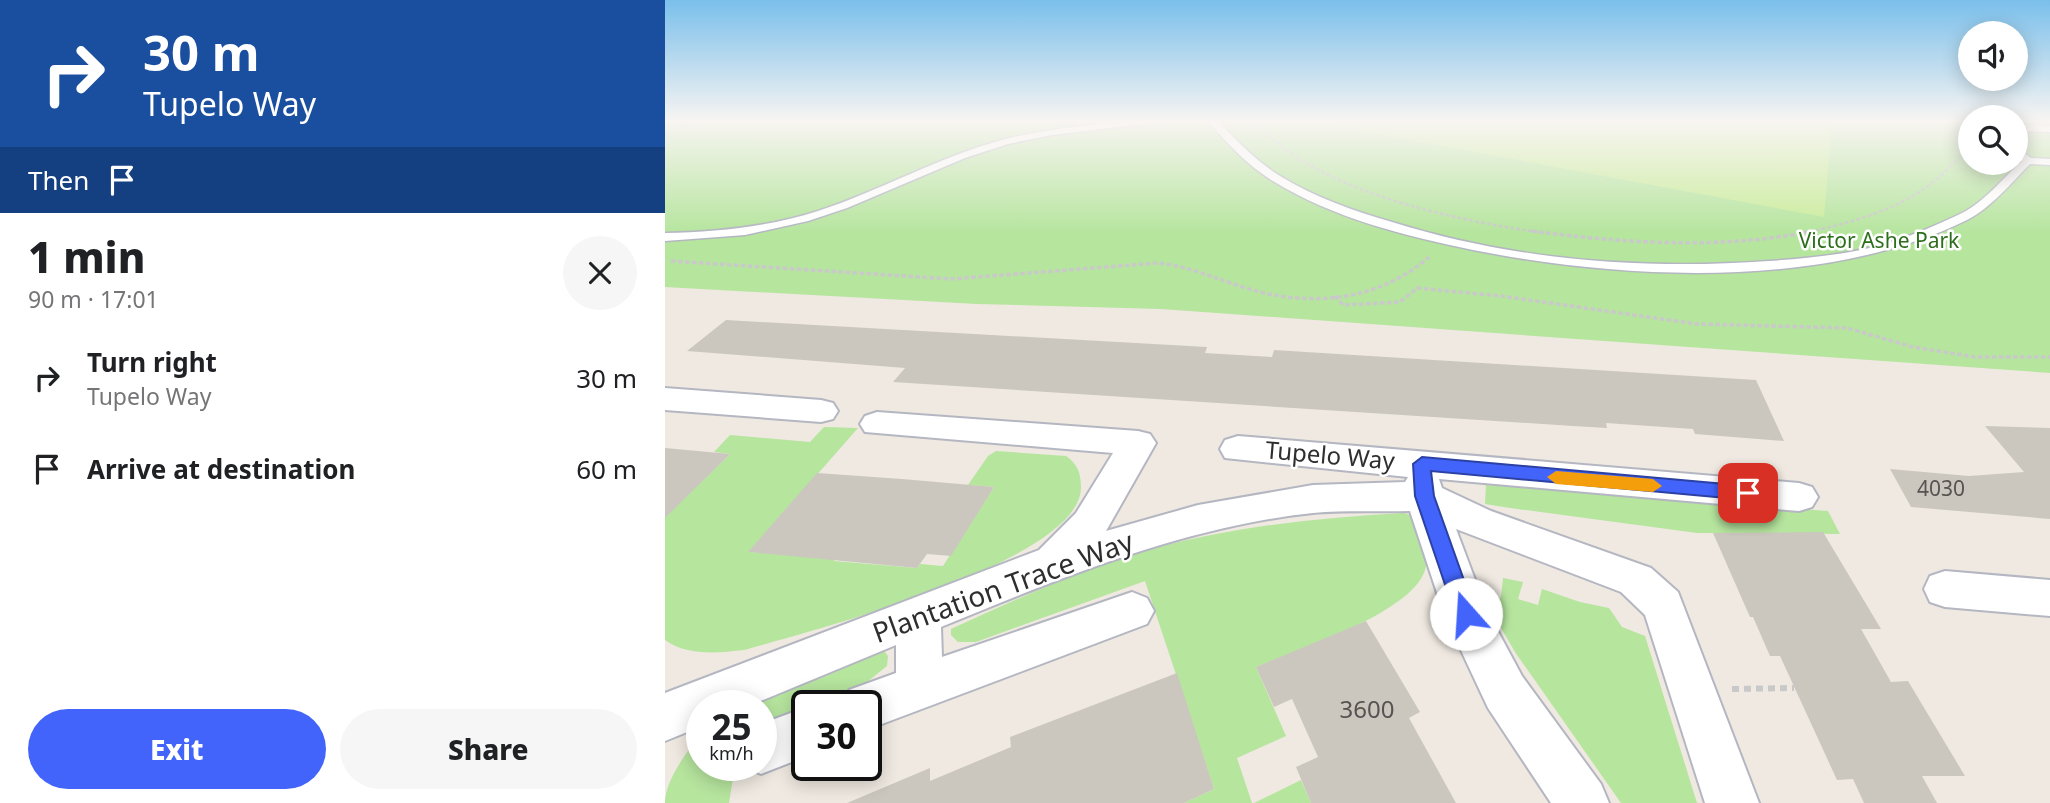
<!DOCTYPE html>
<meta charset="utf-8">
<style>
:root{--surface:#fff;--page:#f6f6f6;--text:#202124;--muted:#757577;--accent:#4264fb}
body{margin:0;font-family:"Noto Sans",sans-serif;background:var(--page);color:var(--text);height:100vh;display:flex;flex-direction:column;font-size:26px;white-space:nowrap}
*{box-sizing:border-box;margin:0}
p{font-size:23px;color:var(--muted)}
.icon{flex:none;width:38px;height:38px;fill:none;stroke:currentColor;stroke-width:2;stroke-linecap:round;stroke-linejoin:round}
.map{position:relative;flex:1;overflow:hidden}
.drawer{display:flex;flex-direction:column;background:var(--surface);width:665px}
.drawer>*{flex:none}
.hud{background:#1a4fa0;color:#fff;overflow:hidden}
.fabs{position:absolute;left:1293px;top:21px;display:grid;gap:14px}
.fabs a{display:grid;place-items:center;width:70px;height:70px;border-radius:50%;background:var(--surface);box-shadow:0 4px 18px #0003;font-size:35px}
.speed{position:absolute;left:21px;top:690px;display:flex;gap:14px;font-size:35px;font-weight:700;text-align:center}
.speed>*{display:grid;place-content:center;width:91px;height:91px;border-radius:50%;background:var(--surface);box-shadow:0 4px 18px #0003;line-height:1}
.speed small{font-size:18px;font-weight:400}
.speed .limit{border:4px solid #111;border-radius:10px;background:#fff;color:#111}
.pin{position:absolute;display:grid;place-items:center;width:60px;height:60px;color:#fff;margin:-30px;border-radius:14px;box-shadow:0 4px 10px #0006}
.me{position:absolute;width:77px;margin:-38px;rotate:341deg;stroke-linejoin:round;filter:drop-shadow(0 0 5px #0008)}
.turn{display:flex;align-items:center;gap:24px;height:147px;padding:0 28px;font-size:32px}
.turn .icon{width:91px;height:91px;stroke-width:2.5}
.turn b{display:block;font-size:49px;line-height:60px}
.then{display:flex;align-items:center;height:66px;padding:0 28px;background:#0003;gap:14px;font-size:26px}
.round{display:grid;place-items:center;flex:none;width:74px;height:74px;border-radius:37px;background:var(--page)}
.overview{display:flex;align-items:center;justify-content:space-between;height:119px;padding:0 28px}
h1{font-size:42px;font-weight:800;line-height:52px}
.button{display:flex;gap:14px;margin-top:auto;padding:14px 28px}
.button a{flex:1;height:80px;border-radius:42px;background:var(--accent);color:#fff;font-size:28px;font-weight:800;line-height:80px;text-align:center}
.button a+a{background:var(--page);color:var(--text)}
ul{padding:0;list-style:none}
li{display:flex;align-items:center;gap:21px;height:91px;padding:0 28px}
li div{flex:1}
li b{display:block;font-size:26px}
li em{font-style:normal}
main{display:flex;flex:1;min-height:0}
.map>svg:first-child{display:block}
</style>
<main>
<section class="drawer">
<div class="hud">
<div class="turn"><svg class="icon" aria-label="right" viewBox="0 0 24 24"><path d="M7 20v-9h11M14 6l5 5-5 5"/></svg><div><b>30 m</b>Tupelo Way</div></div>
<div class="then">Then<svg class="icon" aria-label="arrive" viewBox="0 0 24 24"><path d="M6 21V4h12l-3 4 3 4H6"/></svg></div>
</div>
<div class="overview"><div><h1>1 min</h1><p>90 m · 17:01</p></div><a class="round"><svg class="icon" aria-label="close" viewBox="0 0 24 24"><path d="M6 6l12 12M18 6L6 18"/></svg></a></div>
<ul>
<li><svg class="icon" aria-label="right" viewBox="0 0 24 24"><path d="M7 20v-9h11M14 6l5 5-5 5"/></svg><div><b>Turn right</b><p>Tupelo Way</p></div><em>30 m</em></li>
<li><svg class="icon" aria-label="arrive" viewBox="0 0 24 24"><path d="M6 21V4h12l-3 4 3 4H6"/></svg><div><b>Arrive at destination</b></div><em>60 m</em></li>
</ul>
<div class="button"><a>Exit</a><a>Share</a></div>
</section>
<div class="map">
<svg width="1385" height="803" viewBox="0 0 1385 803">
<rect width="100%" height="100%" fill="#efe9e1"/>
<g fill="#b6e59e">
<path d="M0,120H1305L1306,163H1351V120H1385V373L496,309L312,304L0,287Z"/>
<path d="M159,427L193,428L84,552L171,557L169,561L252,568L255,564L278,566L329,487L303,485L323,456L331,451L401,456C413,464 416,474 416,488C415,562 142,632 79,650C52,653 22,656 0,640V517L65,454L49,452L65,435L145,442Z"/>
<path d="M821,485L1163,511L1175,534L1032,533L845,508L820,504Z"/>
<path d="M739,513L751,517C755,532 765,555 760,570C747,613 632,650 591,667L621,736L572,758L587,803H519L549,789L480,581L311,642H293L286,635V629C347,601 409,573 474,553C559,527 650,518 739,513Z"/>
<path d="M838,578L858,582L853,599L873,605L877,589L915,602L944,608L957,627L980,636L1032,803H956L850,652L821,602L831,601L836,597Z"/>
<path d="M219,651L223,656L222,666L202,682L96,725V705H71L85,697Z"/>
<path d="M37,734V765H70L64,803H0C0,781 22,750 37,734Z"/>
<path d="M636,780L646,803H589Z"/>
</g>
<path fill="#c9ec9a" d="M638,120H1167L1159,217Z"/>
<g fill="#cbc7bf">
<path d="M61,320L542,347L540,353L607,357L609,350L1091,380L1119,441L1030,434L1028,429L941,423L942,428L908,426L228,382L240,368L22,351Z"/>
<path d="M1320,426L1385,428V519L1246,507L1225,469L1304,476L1359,472Z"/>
<path d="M0,448L65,454L0,518Z"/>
<path d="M152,473L237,479L329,487L286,556L262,554L252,568L83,552Z"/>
<path d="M1158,532L1216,629H1196L1226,682L1243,681L1300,776H1257L1272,803H1199L1188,779L1172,780L1115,656H1105L1088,617H1085L1048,533Z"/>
<path d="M701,621L755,712L744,718L791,803H646L631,767L653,757L627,699L609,707L591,667Z"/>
<path d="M512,673L549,789L519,803H182L265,768V781L346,747L345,737Z"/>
</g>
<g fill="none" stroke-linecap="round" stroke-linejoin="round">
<g stroke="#b4b7c1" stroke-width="3">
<g id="service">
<path d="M474,120H511L387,135L343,144L300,158L182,208L143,221L80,235L0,241V233C52,232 103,227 153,211C215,191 273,157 337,140C382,128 428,125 474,120Z"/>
<path d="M542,120H552C571,140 591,161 615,176C649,197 689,211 727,222C848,260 978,270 1104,261C1145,258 1190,254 1229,241C1250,234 1272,225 1293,215C1318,204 1337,179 1357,161L1351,155V147L1366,158L1385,159V165L1365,164C1346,183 1327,207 1302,220C1160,290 959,280 808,250C740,236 668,218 608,181C583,166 561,142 542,120Z"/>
<path d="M1351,125L1385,126V132L1351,131Z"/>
</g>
</g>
<g stroke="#b4b7c1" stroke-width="4">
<g id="minor">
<path d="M0,388L156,400L168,403L173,411L168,419L156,422L0,410Z"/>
<path d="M212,412L473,431L485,434L491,443L441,531L533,505L648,485L740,482L743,477L560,458L555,449L560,440L573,436L1134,483L1147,487L1153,497L1147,507L1134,511L774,479L777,488L826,511L986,568L1013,592L1094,803H1040L980,615L956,592L791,529L821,609L857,676L936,784L944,803H886L823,708L779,614L745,511C713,512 680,510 648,513C522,526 392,579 276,627L277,657L467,592L482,598L489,611L482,624L201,730V705H177L184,690L231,673V645L86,705H37V726L0,741V693L374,550L411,513L448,453L200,432L195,424L200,416Z"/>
<path d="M1280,571L1385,580V616L1280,607L1265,602L1259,589L1265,576Z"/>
<path d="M142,707V756L96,774L78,767L96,765V724Z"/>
</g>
</g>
<g stroke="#c9c9c9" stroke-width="2.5" stroke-dasharray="3.5 2.5" stroke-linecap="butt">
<path d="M591,120C642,191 798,222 880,233"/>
<path d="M1292,133H1306"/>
<path d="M0,134L35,120"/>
<path d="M1139,233C1203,219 1262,202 1302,147L1286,132L1247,120"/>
</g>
<g stroke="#c9c9c9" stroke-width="3.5" stroke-dasharray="4.5 2.5" stroke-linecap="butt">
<path d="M867,231C958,243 1056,250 1148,231"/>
<path d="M6,261L286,279L493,263C524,266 551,279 581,288C644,308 714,301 764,257"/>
<path d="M670,296L678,305L735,302L752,288L836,296L1032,324L1182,328L1248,347L1310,357H1385"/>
</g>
<path stroke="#c9c9c9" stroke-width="6" stroke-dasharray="7 5" stroke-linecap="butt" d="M1067,689L1129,688"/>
<use href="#service" fill="#fff" fill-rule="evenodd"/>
<use href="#minor" fill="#fff" fill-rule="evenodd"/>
</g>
<linearGradient id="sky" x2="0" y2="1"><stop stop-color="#7abfeb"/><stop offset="0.52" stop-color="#f8f5f2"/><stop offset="1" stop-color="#f8f5f2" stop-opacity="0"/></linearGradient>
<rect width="1385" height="233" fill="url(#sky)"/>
<path fill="#4264fb" stroke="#2b41a3" stroke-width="2" d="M757,457L1083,486L1092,493L1083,500L766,471L769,496L811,614L808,621L801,624L793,621L790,614L750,496L748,464Z"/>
<path fill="#f59e0b" d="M891,471L988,479L997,486L988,492L891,484L882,477Z"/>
<g text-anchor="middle" stroke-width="5" stroke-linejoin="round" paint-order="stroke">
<g font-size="21" fill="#2c6e1b" stroke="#fff">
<text x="1214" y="248">Victor Ashe Park</text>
</g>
<g font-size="21" fill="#555452">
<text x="1276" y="496">4030</text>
</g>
<g font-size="24" fill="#2e2e2e" stroke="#fff">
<text transform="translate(665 456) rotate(5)" y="8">Tupelo Way</text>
</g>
<g font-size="24" fill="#555452">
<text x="702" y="718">3600</text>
</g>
<g font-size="28" fill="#2e2e2e" stroke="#fff">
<text transform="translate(338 587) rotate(-20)" y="10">Plantation Trace Way</text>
</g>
</g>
</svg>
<div class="fabs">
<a><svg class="icon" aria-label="sound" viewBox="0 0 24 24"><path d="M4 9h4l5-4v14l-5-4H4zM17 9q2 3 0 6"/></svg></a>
<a><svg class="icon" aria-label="search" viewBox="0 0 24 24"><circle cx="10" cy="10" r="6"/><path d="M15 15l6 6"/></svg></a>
</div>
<div class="speed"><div>25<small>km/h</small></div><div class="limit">30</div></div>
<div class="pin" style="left:1083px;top:493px;background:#d93025"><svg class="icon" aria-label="arrive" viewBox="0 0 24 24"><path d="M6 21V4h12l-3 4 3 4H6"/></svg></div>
<svg class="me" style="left:801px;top:614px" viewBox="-20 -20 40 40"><circle r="19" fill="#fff"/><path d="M0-13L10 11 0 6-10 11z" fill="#4264fb"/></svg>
</div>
</main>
